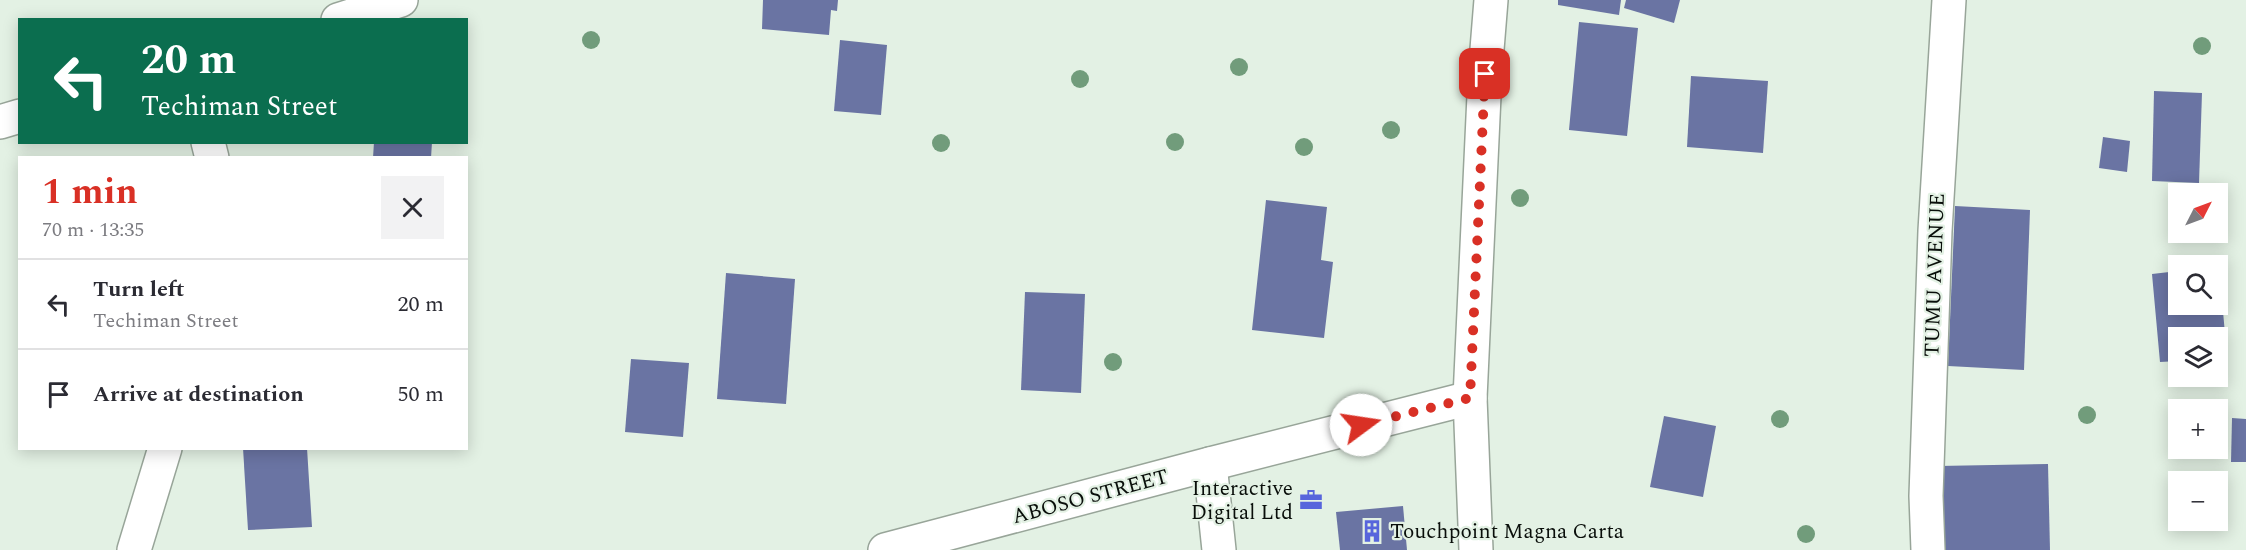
<!DOCTYPE html>
<meta charset="utf-8">
<style>
:root{--surface:#fff;--page:#f2f2f3;--text:#2b2b33;--muted:#7c7c81;--line:#e1e1e2;--accent:#d93025}
body{margin:0;font-family:Spectral,serif;background:var(--page);color:var(--text);height:100vh;display:flex;flex-direction:column;font-size:22px;white-space:nowrap}
*{box-sizing:border-box;margin:0}
p{font-size:20px;color:var(--muted)}
.icon{flex:none;width:33px;height:33px;fill:none;stroke:currentColor;stroke-width:2;stroke-linecap:round;stroke-linejoin:round}
.map{position:relative;flex:1;overflow:hidden}
.sheet{position:absolute;left:18px;top:156px;width:450px;height:294px;display:flex;flex-direction:column;background:var(--surface);border-radius:0px;box-shadow:0 3px 15px #0003}
.sheet>*{flex:none}
.hud{position:absolute;left:18px;top:18px;width:450px;height:126px;border-radius:0px;box-shadow:0 3px 15px #0003;background:#0b6e4f;color:#fff;overflow:hidden}
.needle{width:39px;rotate:48deg}
.buttons{position:absolute;left:2168px;top:183px;display:grid;gap:12px}
.buttons a{display:grid;place-items:center;width:60px;height:60px;border-radius:0px;background:var(--surface);box-shadow:0 3px 15px #0003;font-size:30px}
.pin{position:absolute;display:grid;place-items:center;width:51px;height:51px;color:#fff;margin:-26px;border-radius:12px;box-shadow:0 3px 9px #0006}
.me{position:absolute;width:66px;margin:-33px;rotate:76deg;stroke-linejoin:round;filter:drop-shadow(0 0 4px #0008)}
.turn{display:flex;align-items:center;gap:21px;height:126px;padding:0 24px;font-size:27px}
.turn .icon{width:78px;height:78px;stroke-width:2.5}
.turn b{display:block;font-size:42px;line-height:51px}
.round{display:grid;place-items:center;flex:none;width:63px;height:63px;border-radius:0px;background:var(--page)}
.headline{display:flex;align-items:center;justify-content:space-between;height:102px;padding:0 24px}
h1{font-size:36px;font-weight:700;line-height:45px;color:var(--accent)}
ul{padding:0;list-style:none}
li{display:flex;align-items:center;gap:18px;height:90px;padding:0 24px;border-top:2px solid var(--line)}
li div{flex:1}
li b{display:block;font-size:22px}
li em{font-style:normal}
.map>svg:first-child{display:block}
</style>
<div class="map">
<svg width="2246" height="550" viewBox="0 0 2246 550">
<rect width="100%" height="100%" fill="#e3f1e4"/>
<g fill="#6a74a3">
<path d="M763,0H838L837,11L831,10L829,35L762,29Z"/>
<path d="M1558,0H1621L1619,15L1558,5Z"/>
<path d="M1626,0H1680L1674,23L1624,8Z"/>
<path d="M1579,22L1638,28L1627,136L1569,130Z"/>
<path d="M840,40L887,45L881,115L834,111Z"/>
<path d="M1691,76L1768,81L1763,153L1687,147Z"/>
<path d="M2154,91L2202,93L2199,183L2152,181Z"/>
<path d="M2103,137L2130,141L2127,172L2099,168Z"/>
<path d="M374,142H432L431,158H373Z"/>
<path d="M1266,200L1327,207L1321,260L1333,262L1324,338L1252,330Z"/>
<path d="M1955,206L2030,210L2024,370L1948,366Z"/>
<path d="M2217,267H2219L2227,356L2217,357V338H2178V361L2160,362L2152,274L2178,271V304H2217Z"/>
<path d="M726,273L795,279L786,404L717,399Z"/>
<path d="M1025,292L1085,294L1081,393L1021,390Z"/>
<path d="M631,359L689,363L683,437L625,432Z"/>
<path d="M1664,416L1716,426L1703,497L1650,487Z"/>
<path d="M2232,418L2246,419V462H2231Z"/>
<path d="M243,448H307L312,527L248,530Z"/>
<path d="M2048,464L2050,550H1940L1938,466Z"/>
<path d="M1403,506L1407,550H1340L1336,512Z"/>
</g>
<g fill="none" stroke-linecap="round" stroke-linejoin="round">
<g stroke="#98a599" stroke-width="36">
<g id="minor">
<path d="M338,20L401,0"/>
<path d="M0,122L20,116"/>
<path d="M208,142L212,158"/>
<path d="M1210,464L1219,550"/>
<path d="M134,550L165,448"/>
<path d="M885,550L1210,464L1470,398"/>
<path d="M1476,550L1470,398L1485,74L1491,0"/>
<path d="M1928,550L1926,496L1935,231L1949,0"/>
</g>
</g>
<use href="#minor" stroke="#fff" stroke-width="33"/>
</g>
<g fill="#719c7b">
<circle cx="591" cy="40" r="9"/>
<circle cx="2202" cy="46" r="9"/>
<circle cx="1239" cy="67" r="9"/>
<circle cx="1080" cy="79" r="9"/>
<circle cx="1391" cy="130" r="9"/>
<circle cx="1175" cy="142" r="9"/>
<circle cx="941" cy="143" r="9"/>
<circle cx="1304" cy="147" r="9"/>
<circle cx="1520" cy="198" r="9"/>
<circle cx="1113" cy="362" r="9"/>
<circle cx="2087" cy="415" r="9"/>
<circle cx="1780" cy="419" r="9"/>
<circle cx="1806" cy="534" r="9"/>
</g>
<g fill="none" stroke-linecap="round" stroke-linejoin="round">
<path stroke="#d93025" stroke-width="10" stroke-dasharray="0 18" d="M1361,425L1470,398L1485,74"/>
</g>
<defs>
<g id="office-bare" transform="scale(1.8)"><path d="M-6-3h4V-5.5h4V-3h4V5H-6ZM-1-4.5V-3h2v-1.5ZM-6 0V1H6V0Z" fill="#5765dc" stroke="#e3f1e4" stroke-width="2.5" paint-order="stroke"/></g>
<g id="building-bare" transform="scale(1.8)"><path d="M-4-6H4V6H1V3H-1V6H-4ZM-2.5-4.3h1.7v1.8h-1.7ZM.8-4.3h1.7v1.8H.8ZM-2.5-1h1.7V.8h-1.7ZM.8-1h1.7V.8H.8Z" fill="#5765dc" stroke="#e3f1e4" stroke-width="2.5" paint-order="stroke"/></g>
</defs>
<g fill-rule="evenodd">
<use href="#office-bare" x="1311" y="500"/>
<use href="#building-bare" x="1372" y="531"/>
</g>
<g text-anchor="middle" stroke-width="4.5" stroke-linejoin="round" paint-order="stroke">
<g font-size="21" fill="#090e0a" stroke="#e3f1e4">
<text transform="translate(1934 275) rotate(-88)" y="7">TUMU AVENUE</text>
<text transform="translate(1090 496) rotate(-15)" y="7">ABOSO STREET</text>
</g>
<g font-size="21" fill="#090e0a" stroke="#e3f1e4" text-anchor="end">
<text x="1293" y="495">Interactive<tspan x="1293" dy="24">Digital Ltd</tspan></text>
<text x="1390" y="538" text-anchor="start">Touchpoint Magna Carta</text>
</g>
</g>
</svg>
<div class="buttons">
<a><svg class="needle" viewBox="-14 -14 28 28"><path d="M0-13l5 13h-10z" fill="#e53935"/><path d="M0 13l5-13h-10z" fill="#7c7c81"/></svg></a>
<a><svg class="icon" aria-label="search" viewBox="0 0 24 24"><circle cx="10" cy="10" r="6"/><path d="M15 15l6 6"/></svg></a>
<a><svg class="icon" aria-label="layers" viewBox="0 0 24 24"><path d="M12 4l9 5-9 5-9-5zM3 14l9 5 9-5"/></svg></a>
<a>+</a>
<a>−</a>
</div>
<div class="pin" style="left:1485px;top:74px;background:#d93025"><svg class="icon" aria-label="arrive" viewBox="0 0 24 24"><path d="M6 21V4h12l-3 4 3 4H6"/></svg></div>
<svg class="me" style="left:1361px;top:425px" viewBox="-20 -20 40 40"><circle r="19" fill="#fff"/><path d="M0-13L10 11 0 6-10 11z" fill="#d93025"/></svg>
<div class="hud">
<div class="turn"><svg class="icon" aria-label="left" viewBox="0 0 24 24"><path d="M17 20v-9H6M10 6l-5 5 5 5"/></svg><div><b>20 m</b>Techiman Street</div></div>
</div>
<section class="sheet">
<div class="headline"><div><h1>1 min</h1><p>70 m · 13:35</p></div><a class="round"><svg class="icon" aria-label="close" viewBox="0 0 24 24"><path d="M6 6l12 12M18 6L6 18"/></svg></a></div>
<ul>
<li><svg class="icon" aria-label="left" viewBox="0 0 24 24"><path d="M17 20v-9H6M10 6l-5 5 5 5"/></svg><div><b>Turn left</b><p>Techiman Street</p></div><em>20 m</em></li>
<li><svg class="icon" aria-label="arrive" viewBox="0 0 24 24"><path d="M6 21V4h12l-3 4 3 4H6"/></svg><div><b>Arrive at destination</b></div><em>50 m</em></li>
</ul>
</section>
</div>
